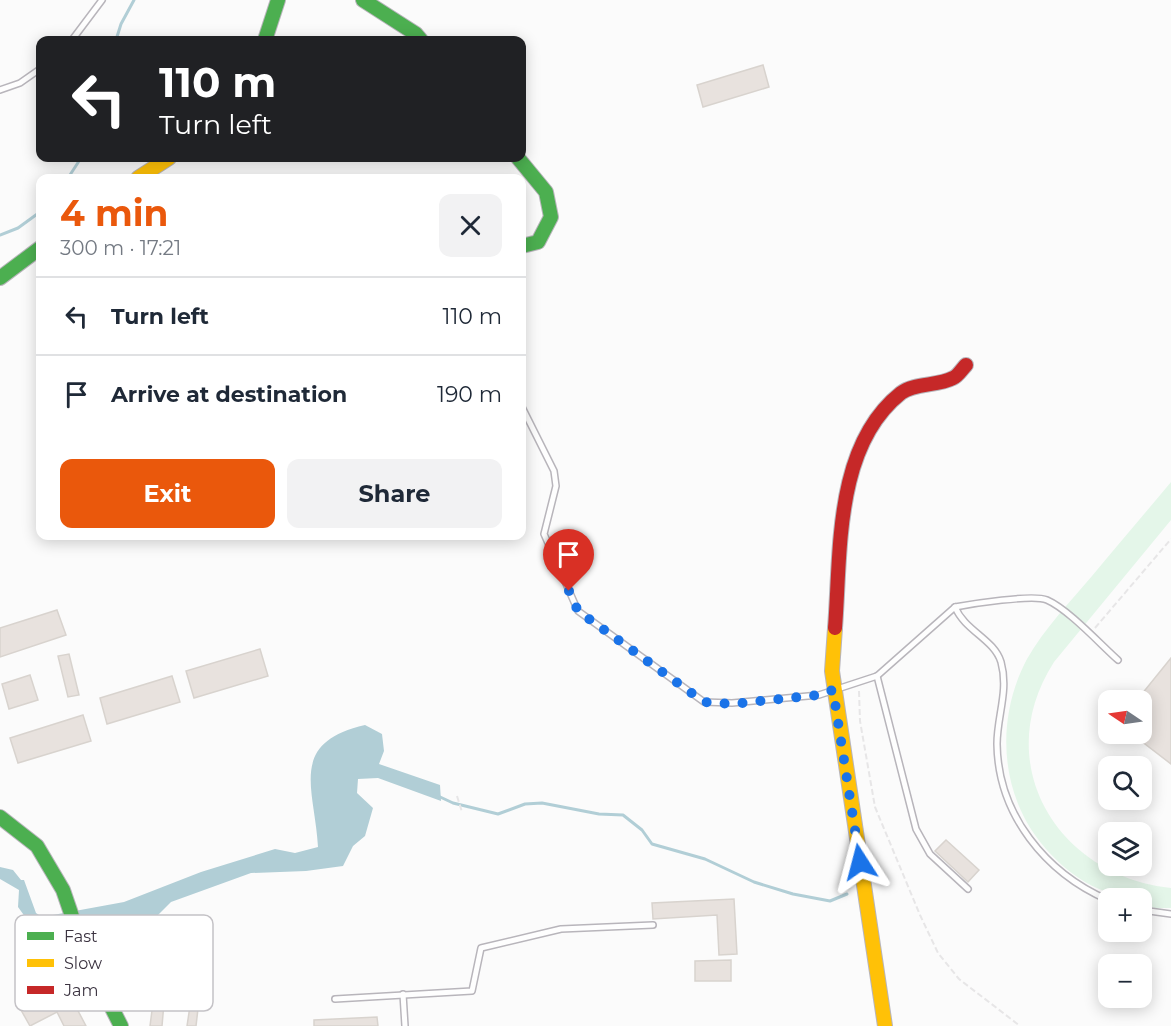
<!DOCTYPE html>
<meta charset="utf-8">
<style>
:root{--surface:#fff;--page:#f2f2f3;--text:#1f2937;--muted:#747a83;--line:#e0e1e3;--accent:#ea580c}
body{margin:0;font-family:Montserrat,sans-serif;background:var(--page);color:var(--text);height:100vh;display:flex;flex-direction:column;font-size:22px;white-space:nowrap}
*{box-sizing:border-box;margin:0}
p{font-size:20px;color:var(--muted)}
.icon{flex:none;width:33px;height:33px;fill:none;stroke:currentColor;stroke-width:2;stroke-linecap:round;stroke-linejoin:round}
.map{position:relative;flex:1;overflow:hidden}
.drawer{position:absolute;left:36px;top:174px;width:490px;height:366px;display:flex;flex-direction:column;background:var(--surface);border-radius:12px;box-shadow:0 3px 15px #0003}
.drawer>*{flex:none}
.top-card{position:absolute;left:36px;top:36px;width:490px;height:126px;border-radius:12px;box-shadow:0 3px 15px #0003;background:#202124;color:#fff;overflow:hidden}
.needle{width:39px;rotate:283deg}
.buttons{position:absolute;left:1098px;top:690px;display:grid;gap:12px}
.buttons a{display:grid;place-items:center;width:54px;height:54px;border-radius:12px;background:var(--surface);box-shadow:0 3px 15px #0003;font-size:30px}
.pin{position:absolute;display:grid;place-items:center;width:51px;height:51px;color:#fff;margin:-62px -26px;border-radius:50% 50% 50% 0;rotate:-45deg;box-shadow:0 0 6px #0007}
.pin .icon{rotate:45deg}
.me{position:absolute;width:66px;margin:-33px;rotate:351deg;stroke-linejoin:round;filter:drop-shadow(0 0 4px #0008)}
.turn{display:flex;align-items:center;gap:21px;height:126px;padding:0 24px;font-size:27px}
.turn .icon{width:78px;height:78px;stroke-width:2.5}
.turn b{display:block;font-size:42px;line-height:51px}
.round{display:grid;place-items:center;flex:none;width:63px;height:63px;border-radius:12px;background:var(--page)}
.headline{display:flex;align-items:center;justify-content:space-between;height:102px;padding:0 24px}
h1{font-size:36px;font-weight:700;line-height:45px;color:var(--accent)}
.button{display:flex;gap:12px;margin-top:auto;padding:12px 24px}
.button a{flex:1;height:69px;border-radius:12px;background:var(--accent);color:#fff;font-size:24px;font-weight:700;line-height:69px;text-align:center}
.button a+a{background:var(--page);color:var(--text)}
ul{padding:0;list-style:none}
li{display:flex;align-items:center;gap:18px;height:78px;padding:0 24px;border-top:2px solid var(--line)}
li div{flex:1}
li b{display:block;font-size:22px}
li em{font-style:normal}
.map>svg:first-child{display:block}
</style>
<div class="map">
<svg width="1171" height="1026" viewBox="0 0 1171 1026">
<rect width="100%" height="100%" fill="#fbfbfb"/>
<path fill="#e4f6e9" d="M1171,482V520L1054,662C989,763 1057,876 1171,888V908H1155L1142,904V898C1101,898 1066,874 1041,843C999,791 996,717 1027,659C1044,629 1070,602 1092,576C1118,545 1145,513 1171,482Z"/>
<path fill="#b1ced6" d="M365,725L382,734L384,751L379,764L440,785L441,801L378,778L358,779L357,793L373,808L365,836L353,846L343,866L306,871L251,873L171,902L146,927L93,932L31,925L18,907L19,890L0,879V867L13,870L21,880H24L36,913L42,917L124,902L201,872L275,849L295,853L318,847C315,789 287,743 365,725Z"/>
<g fill="none" stroke-linecap="round" stroke-linejoin="round">
<g stroke="#b1ced6" stroke-width="3">
<path d="M116,40L121,24L134,0"/>
<path d="M68,178L81,158"/>
<path d="M0,235L18,228L40,212"/>
<path d="M438,796L453,803L498,814L525,804L542,803L599,814L623,815L642,830L652,844L705,859L754,882L793,894L830,901L847,894"/>
</g>
</g>
<g fill="#e8e2de" stroke="#d8d3ce" stroke-width="1.5">
<path d="M763,65L769,87L703,107L697,85Z"/>
<path d="M57,610L66,635L0,657V628Z"/>
<path d="M260,649L268,676L194,698L186,671Z"/>
<path d="M69,654L79,695L68,697L58,656Z"/>
<path d="M1171,658V764L1132,734H1142V700H1137Z"/>
<path d="M30,675L38,700L9,709L2,684Z"/>
<path d="M172,676L180,702L107,724L100,698Z"/>
<path d="M83,715L91,741L18,763L10,738Z"/>
<path d="M946,840L979,870L968,882L935,851Z"/>
<path d="M734,899L737,954L719,955L717,915L653,919L652,903Z"/>
<path d="M731,960V981H695V961Z"/>
<path d="M65,986L86,1026H64L57,1012L30,1026L21,1010Z"/>
<path d="M154,995L199,1000L196,1026H187L190,1006L164,1003L162,1026H150Z"/>
<path d="M377,1017L378,1026H314V1020Z"/>
</g>
<g fill="none" stroke-linecap="round" stroke-linejoin="round">
<g stroke="#b8b5bb" stroke-width="8">
<g id="lane">
<path d="M72,40L102,0"/>
<path d="M0,90L20,83L40,69"/>
<path d="M522,407L554,471L556,486L544,534L578,611L704,702L732,703L819,695L877,676L955,607C971,604 1033,594 1047,600C1068,609 1100,644 1118,660"/>
<path d="M955,607C965,631 994,639 1001,662C1009,691 997,716 997,744C998,815 1046,873 1108,900"/>
<path d="M877,676L916,829L930,854L968,889"/>
<path d="M1142,910L1171,914"/>
<path d="M403,994L405,1026"/>
<path d="M335,999L472,991L481,948L561,929L653,925"/>
</g>
</g>
<g stroke="#b8b5bb" stroke-width="16">
<g id="fast">
<path d="M363,0L416,34L421,40"/>
<path d="M265,40L278,0"/>
<path d="M518,158L546,192L551,217L538,242L522,246"/>
<path d="M0,278L40,248"/>
<path d="M0,817L37,846L63,890L86,957L121,1026"/>
</g>
</g>
<g stroke="#b8b5bb" stroke-width="16">
<g id="slow">
<path d="M138,178L169,158"/>
<path d="M835,628L832,671L885,1026"/>
</g>
</g>
<g stroke="#b8b5bb" stroke-width="16">
<path id="jam" d="M835,628C841,552 834,446 901,393C914,383 938,386 953,378C958,376 962,369 966,365"/>
</g>
<g stroke="#e7e6e7" stroke-width="2" stroke-dasharray="6 3" stroke-linecap="butt">
<path d="M1095,628L1171,539"/>
<path d="M859,691L860,721L875,807L920,915L938,953L959,979L1020,1026"/>
<path d="M457,796L462,812"/>
</g>
<use href="#lane" stroke="#fefefe" stroke-width="5"/>
<use href="#fast" stroke="#4caf50" stroke-width="14"/>
<use href="#slow" stroke="#ffc107" stroke-width="14"/>
<use href="#jam" stroke="#c62828" stroke-width="14"/>
</g>
<g fill="none" stroke-linecap="round" stroke-linejoin="round">
<path stroke="#1a73e8" stroke-width="10" stroke-dasharray="0 18" d="M569,591L578,611L704,702L732,704L819,695L833,690L860,862"/>
</g>
<rect x="15" y="915" width="198" height="96" rx="9" fill="#fff" stroke="#c4c2c6" stroke-width="1.5"/>
<rect x="27" y="932" width="27" height="8" fill="#4caf50"/>
<rect x="27" y="959" width="27" height="8" fill="#ffc107"/>
<rect x="27" y="986" width="27" height="8" fill="#c62828"/>
<g font-size="16" fill="#3b3340">
<text x="64" y="942">Fast</text>
<text x="64" y="969">Slow</text>
<text x="64" y="996">Jam</text>
</g>
</svg>
<div class="buttons">
<a><svg class="needle" viewBox="-14 -14 28 28"><path d="M0-13l5 13h-10z" fill="#e53935"/><path d="M0 13l5-13h-10z" fill="#747a83"/></svg></a>
<a><svg class="icon" aria-label="search" viewBox="0 0 24 24"><circle cx="10" cy="10" r="6"/><path d="M15 15l6 6"/></svg></a>
<a><svg class="icon" aria-label="layers" viewBox="0 0 24 24"><path d="M12 4l9 5-9 5-9-5zM3 14l9 5 9-5"/></svg></a>
<a>+</a>
<a>−</a>
</div>
<div class="pin" style="left:569px;top:591px;background:#d93025"><svg class="icon" aria-label="arrive" viewBox="0 0 24 24"><path d="M6 21V4h12l-3 4 3 4H6"/></svg></div>
<svg class="me" style="left:860px;top:862px" viewBox="-20 -20 40 40"><path d="M0-17L14 15 0 8-14 15z" fill="#1a73e8" stroke="#fff" stroke-width="4"/></svg>
<div class="top-card">
<div class="turn"><svg class="icon" aria-label="left" viewBox="0 0 24 24"><path d="M17 20v-9H6M10 6l-5 5 5 5"/></svg><div><b>110 m</b>Turn left</div></div>
</div>
<section class="drawer">
<div class="headline"><div><h1>4 min</h1><p>300 m · 17:21</p></div><a class="round"><svg class="icon" aria-label="close" viewBox="0 0 24 24"><path d="M6 6l12 12M18 6L6 18"/></svg></a></div>
<ul>
<li><svg class="icon" aria-label="left" viewBox="0 0 24 24"><path d="M17 20v-9H6M10 6l-5 5 5 5"/></svg><div><b>Turn left</b></div><em>110 m</em></li>
<li><svg class="icon" aria-label="arrive" viewBox="0 0 24 24"><path d="M6 21V4h12l-3 4 3 4H6"/></svg><div><b>Arrive at destination</b></div><em>190 m</em></li>
</ul>
<div class="button"><a>Exit</a><a>Share</a></div>
</section>
</div>
